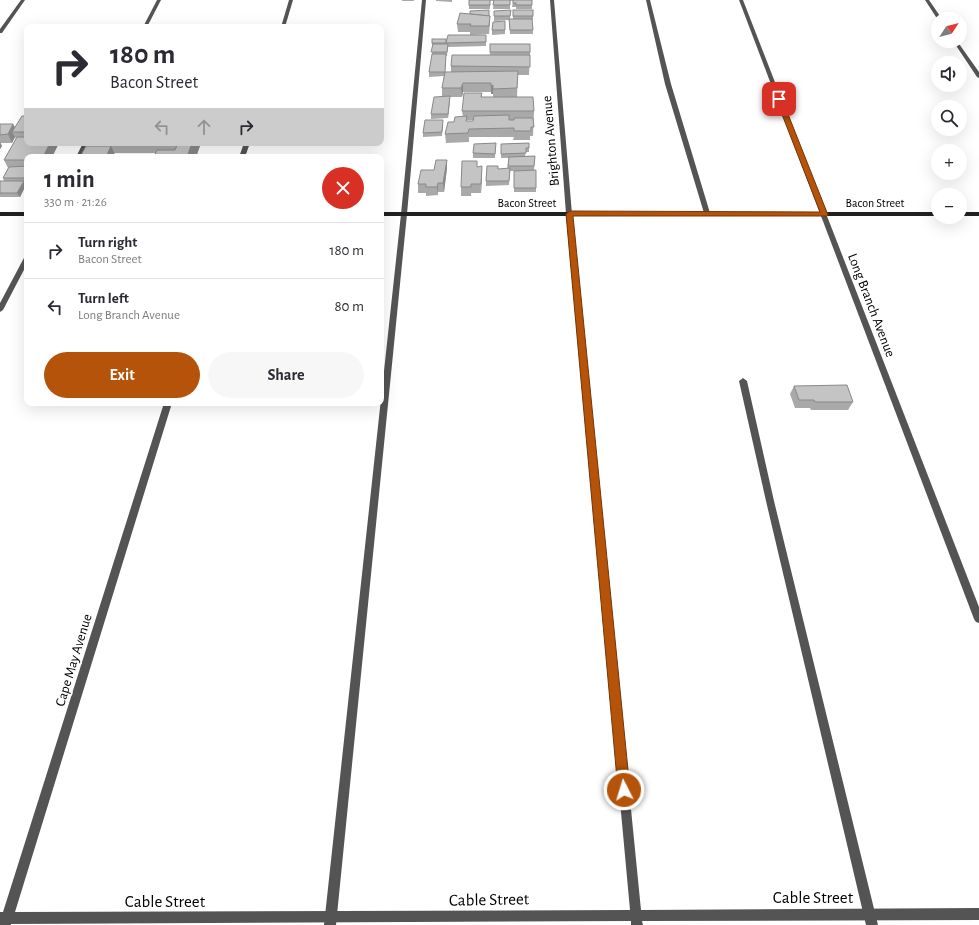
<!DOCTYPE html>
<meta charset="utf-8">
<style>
:root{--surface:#fff;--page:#f7f7f7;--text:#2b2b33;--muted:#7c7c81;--line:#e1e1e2;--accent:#b45309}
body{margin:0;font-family:"Alegreya Sans",sans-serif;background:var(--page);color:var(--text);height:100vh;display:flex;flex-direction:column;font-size:15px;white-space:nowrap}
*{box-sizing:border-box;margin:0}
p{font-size:13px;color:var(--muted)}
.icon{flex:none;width:22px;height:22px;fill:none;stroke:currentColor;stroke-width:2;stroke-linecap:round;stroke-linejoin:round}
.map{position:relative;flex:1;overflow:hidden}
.sheet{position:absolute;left:24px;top:154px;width:360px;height:252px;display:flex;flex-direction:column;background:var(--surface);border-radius:8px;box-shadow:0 4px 16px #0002}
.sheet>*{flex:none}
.guide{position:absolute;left:24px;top:24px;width:360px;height:122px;border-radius:8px;box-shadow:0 4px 16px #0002;background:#fff;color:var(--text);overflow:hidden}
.needle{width:26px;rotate:54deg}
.controls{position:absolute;left:931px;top:12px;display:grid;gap:8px}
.controls a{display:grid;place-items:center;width:36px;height:36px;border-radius:50%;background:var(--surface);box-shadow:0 4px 16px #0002;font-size:20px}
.pin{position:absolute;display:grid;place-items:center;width:34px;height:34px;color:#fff;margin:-17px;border-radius:8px;box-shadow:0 2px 6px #0006}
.me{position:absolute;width:44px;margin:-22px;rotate:355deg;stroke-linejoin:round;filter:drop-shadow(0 0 3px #0008)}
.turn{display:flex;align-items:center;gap:14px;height:84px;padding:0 20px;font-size:18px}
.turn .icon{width:52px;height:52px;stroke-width:2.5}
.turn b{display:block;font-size:28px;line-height:34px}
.lanes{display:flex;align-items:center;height:38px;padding:0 20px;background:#0003;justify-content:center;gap:20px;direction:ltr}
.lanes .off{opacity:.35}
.round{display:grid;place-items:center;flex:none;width:42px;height:42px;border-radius:21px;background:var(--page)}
.summary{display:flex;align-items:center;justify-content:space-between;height:68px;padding:0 20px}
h1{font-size:24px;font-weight:700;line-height:30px}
.button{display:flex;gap:8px;margin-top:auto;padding:8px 20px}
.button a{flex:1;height:46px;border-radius:24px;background:var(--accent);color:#fff;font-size:16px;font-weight:700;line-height:46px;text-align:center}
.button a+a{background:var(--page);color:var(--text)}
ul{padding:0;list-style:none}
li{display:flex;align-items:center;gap:12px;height:56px;padding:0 20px;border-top:1px solid var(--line)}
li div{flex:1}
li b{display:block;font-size:15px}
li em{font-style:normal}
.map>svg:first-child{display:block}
</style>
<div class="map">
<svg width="979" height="925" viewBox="0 0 979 925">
<rect width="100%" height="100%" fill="#fff"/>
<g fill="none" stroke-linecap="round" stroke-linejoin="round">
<g fill="#545454" fill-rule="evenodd">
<path d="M157,0H161L147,27H143Z"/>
<path d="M422,0H426L407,214L336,925H324L401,214Z"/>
<path d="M646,0H650L671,84L710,213L709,214H705L704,213L665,84Z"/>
<path d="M83,143H89L82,157H76Z"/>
<path d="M25,256H27V264L3,310L0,312V303Z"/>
<path d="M743,378L747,381L774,501L878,925H866L766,501L739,381Z"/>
</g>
<g fill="#545454" fill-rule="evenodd">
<path d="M21,0H25L2,33H0V29Z"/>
<path d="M289,0H293L285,27H281Z"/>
<path d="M550,0H554L572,214L641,910L979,908V920L642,921L643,925H631V921L11,924V925H0V912H3L164,403H172L15,912L630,910L566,214Z"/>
<path d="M739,0H743L979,607V623L976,622L974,619Z"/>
<path d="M925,0H929L942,19L938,20Z"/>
<path d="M953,41H957L979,72V78L977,77Z"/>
<path d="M244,143H250L245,157H239Z"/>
</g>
<g fill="#212121" fill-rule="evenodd">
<rect x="0" y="212" width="27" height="4"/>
<rect x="381" y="212" width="557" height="4"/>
<rect x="960" y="212" width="19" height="4"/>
</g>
</g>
<g fill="#a9a9a9" fill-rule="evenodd">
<rect x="402" y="0" width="12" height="1"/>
<path d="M436,0H452V2L436,1Z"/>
<path d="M469,0H532V9H516V7H512L513,1H510V9H493L494,1H490V9H469Z"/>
<path d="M511,10L510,19H513V10L533,16V20H532L533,34H510L509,20L494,21V16Z"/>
<path d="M489,16L490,24L489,34L470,35V32H458L457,24Z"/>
<path d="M505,21V34L492,35V30Z"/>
<path d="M486,35V46L448,47L447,56H446L445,72H451V66L490,55V44L530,52V56L529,75H518L517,97L534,111L533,136H530V140H513L514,137H469V142L446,143L445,134L454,122L463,117L462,111L482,93V97H493V94H491V92H463L462,97H450L448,118L431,119V114L442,96V88L444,76L429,77V72L432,56V39H446V44V43ZM467,120H473V121H467Z"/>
<path d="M27,116V143H58H57L58,145L52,157H27V183H25L26,185L20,197H0V181H4L3,178L8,168L4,160L16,139L15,137L12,143H0L2,146L0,149V124H13L15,127Z"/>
<path d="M443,124L442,136L423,137V133Z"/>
<path d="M96,143H201L196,157H154L155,153H114L116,157H80L97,146Z"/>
<path d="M496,143L495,158H473V153Z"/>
<path d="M529,143V152H526L525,156H535L534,170L536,188V192H514V171H530H510L509,185L486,186V181L498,166V169H507L509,158H501V144Z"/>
<path d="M447,160V168L444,192H438V195L426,196V193H418V184L434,170Z"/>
<path d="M478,167L482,175L481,193H471V196H461V187Z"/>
<path d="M794,386L853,402L848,410H811L810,408H795L790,394Z"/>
</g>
<g fill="#898989">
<path d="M463,83V92L462,97L461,88Z"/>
<path d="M493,85V94H491V86Z"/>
<path d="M450,96V100L448,118V114Z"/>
<path d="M13,124L17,132H12L15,137L12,143L8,134Z"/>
<path d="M0,142L2,146L0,149Z"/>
<path d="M50,143H57L58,145L52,157H43Z"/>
<path d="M192,143H201L196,157H187Z"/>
<path d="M111,146L116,157H106Z"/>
<path d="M447,160V168L444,192L443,183Z"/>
<path d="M482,166V175L481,193V184Z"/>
<path d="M27,174V182L25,178Z"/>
<path d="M24,181L26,185L20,197L17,193Z"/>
<path d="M438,183V195L437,187Z"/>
</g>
<g fill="#c4c4c4" stroke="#898989">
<rect x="469" y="0" width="21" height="5"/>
<path d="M494,0H510V5H493Z"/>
<path d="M513,0H532V5H516V3H513Z"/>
<path d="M489,10V16L470,14V11Z"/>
<path d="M511,10L510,16H494V11Z"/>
<rect x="513" y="10" width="20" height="6"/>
<path d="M460,13L490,16L489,26H470L471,24H457Z"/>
<path d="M509,19H532L533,30H510Z"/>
<path d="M505,21V30H492L493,22Z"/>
<path d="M448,35H486V42L446,43Z"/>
<rect x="432" y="39" width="14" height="4"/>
<path d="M433,44H448L447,52H431Z"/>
<rect x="490" y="44" width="40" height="8"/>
<path d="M432,54H446L445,72H429Z"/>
<path d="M452,55H530V67L451,66Z"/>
<path d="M518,71L517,88L493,89V85L491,86V83H463L461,88H442L445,72Z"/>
<path d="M464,93H482L481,97H533L534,111H462Z"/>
<path d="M450,96L448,114H431L434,97Z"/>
<path d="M509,115V120H514V118H533L534,127H531V131H514V128L469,129L468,133L445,134L448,122H454L455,117L467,116L466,121H473L474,116Z"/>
<path d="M22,116H27V132H12Z"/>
<path d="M425,120H443L442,132L423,133Z"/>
<path d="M0,124H13L8,134L0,135Z"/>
<path d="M17,137H27V143H50L43,157H27V160H4Z"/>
<path d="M178,143H192L187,157H154L157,150H175Z"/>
<path d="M496,143L495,154L473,153L474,144Z"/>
<path d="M529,143V148H526V153L501,154V144Z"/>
<path d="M86,146H111L106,157H80Z"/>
<path d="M535,156L534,166H508L509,157Z"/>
<path d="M436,160H447L443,183H438L437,187H426V184H418L421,170H434Z"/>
<path d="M462,161H477V167L482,166L481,184H471V187H461Z"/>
<path d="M27,166V174L25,178H3L9,167Z"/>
<path d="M487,166H498V169L510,168L509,181H486Z"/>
<path d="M536,170V188H514V171Z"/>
<path d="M0,181H24L17,193H0Z"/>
<path d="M847,385L853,402H815L814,400H799L794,386Z"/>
</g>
<path fill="#b45309" stroke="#753606" d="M777,98L782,99L828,215L827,216H573L630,790L628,794L624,796L620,794L618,790L566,214L570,211L820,212L776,99Z"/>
<g text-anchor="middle" stroke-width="3.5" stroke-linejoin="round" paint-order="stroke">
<g font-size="12" fill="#000" stroke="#fff">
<text x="527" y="207">Bacon Street</text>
<text x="875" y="207">Bacon Street</text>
</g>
<g font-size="14" fill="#000" stroke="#fff">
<text transform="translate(550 141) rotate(-95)" y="5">Brighton Avenue</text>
<text transform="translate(872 305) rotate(69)" y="5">Long Branch Avenue</text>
<text transform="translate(73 660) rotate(-73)" y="5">Cape May Avenue</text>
</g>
<g font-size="17" fill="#000" stroke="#fff">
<text x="813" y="903">Cable Street</text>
<text transform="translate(489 899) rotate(-1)" y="6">Cable Street</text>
<text x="165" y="907">Cable Street</text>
</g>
</g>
</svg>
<div class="controls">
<a><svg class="needle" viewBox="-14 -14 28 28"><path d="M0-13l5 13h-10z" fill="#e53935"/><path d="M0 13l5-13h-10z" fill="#7c7c81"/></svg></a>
<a><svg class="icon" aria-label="sound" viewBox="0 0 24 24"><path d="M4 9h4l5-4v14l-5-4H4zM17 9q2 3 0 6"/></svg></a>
<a><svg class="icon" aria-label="search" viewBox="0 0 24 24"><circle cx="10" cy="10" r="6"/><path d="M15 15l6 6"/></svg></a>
<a>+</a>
<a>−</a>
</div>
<div class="pin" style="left:779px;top:99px;background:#d93025"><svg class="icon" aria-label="arrive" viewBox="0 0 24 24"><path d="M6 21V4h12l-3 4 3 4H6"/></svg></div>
<svg class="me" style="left:624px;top:790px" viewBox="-20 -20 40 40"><circle r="17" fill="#b45309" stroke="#fff" stroke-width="3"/><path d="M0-11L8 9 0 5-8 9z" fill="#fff"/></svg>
<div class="guide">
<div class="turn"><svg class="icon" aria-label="right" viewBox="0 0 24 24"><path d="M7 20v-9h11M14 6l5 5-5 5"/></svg><div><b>180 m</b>Bacon Street</div></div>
<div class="lanes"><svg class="icon off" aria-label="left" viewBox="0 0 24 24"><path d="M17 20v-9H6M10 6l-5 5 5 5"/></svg><svg class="icon off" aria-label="ahead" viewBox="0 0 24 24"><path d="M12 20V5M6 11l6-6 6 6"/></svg><svg class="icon" aria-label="right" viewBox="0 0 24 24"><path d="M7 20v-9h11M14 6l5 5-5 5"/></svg></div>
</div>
<section class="sheet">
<div class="summary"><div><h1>1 min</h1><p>330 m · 21:26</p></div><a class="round" style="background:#d93025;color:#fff"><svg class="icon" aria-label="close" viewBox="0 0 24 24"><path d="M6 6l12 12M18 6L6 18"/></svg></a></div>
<ul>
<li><svg class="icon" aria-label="right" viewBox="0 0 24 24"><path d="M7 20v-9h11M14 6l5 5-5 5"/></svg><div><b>Turn right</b><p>Bacon Street</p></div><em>180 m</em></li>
<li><svg class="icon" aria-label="left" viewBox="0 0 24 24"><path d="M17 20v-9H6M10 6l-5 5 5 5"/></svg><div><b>Turn left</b><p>Long Branch Avenue</p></div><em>80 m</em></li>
</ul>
<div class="button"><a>Exit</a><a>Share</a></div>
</section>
</div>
